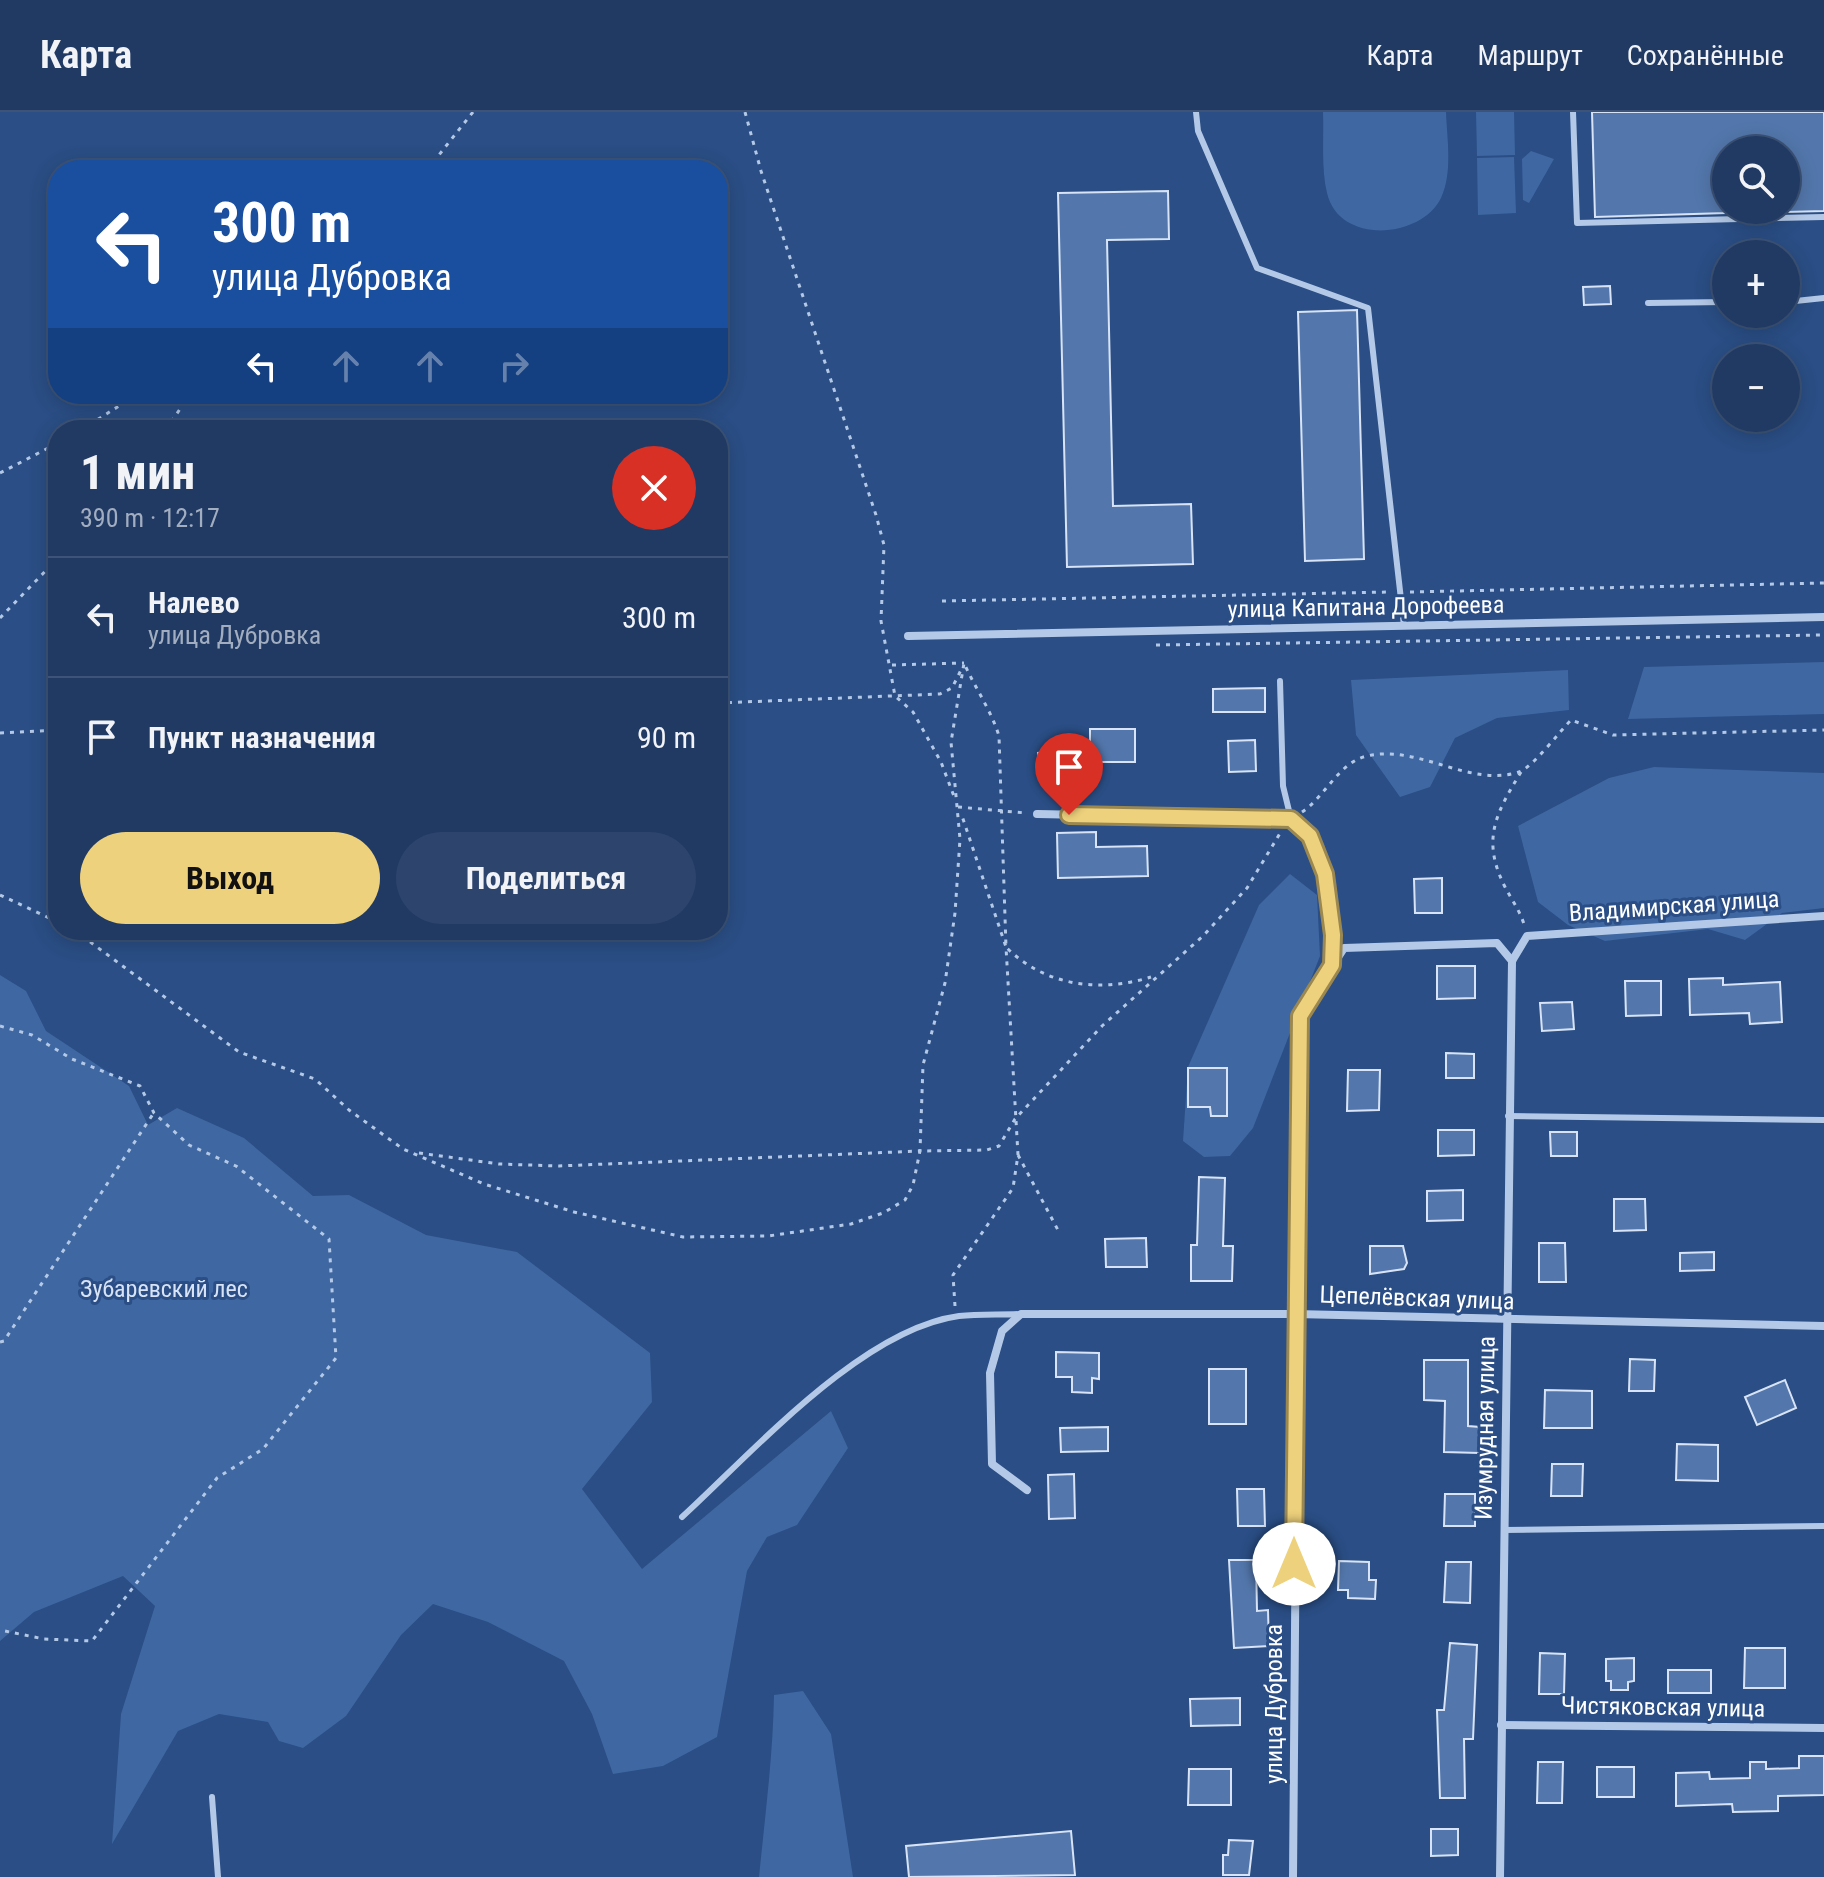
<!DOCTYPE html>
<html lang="ru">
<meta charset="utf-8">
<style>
:root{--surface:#203a64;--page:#2d456d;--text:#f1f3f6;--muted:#a2adbf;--line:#3d5478;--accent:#eed17c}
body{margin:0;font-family:"Roboto Condensed",sans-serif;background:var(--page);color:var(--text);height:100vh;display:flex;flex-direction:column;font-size:30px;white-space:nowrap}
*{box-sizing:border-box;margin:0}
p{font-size:26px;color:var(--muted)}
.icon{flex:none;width:44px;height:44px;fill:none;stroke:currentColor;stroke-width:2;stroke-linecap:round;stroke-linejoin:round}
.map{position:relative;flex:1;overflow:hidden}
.drawer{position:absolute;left:48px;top:308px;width:680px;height:520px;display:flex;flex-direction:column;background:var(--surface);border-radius:32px;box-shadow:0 4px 20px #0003,0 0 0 2px var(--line)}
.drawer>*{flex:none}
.top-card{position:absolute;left:48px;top:48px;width:680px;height:244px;border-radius:32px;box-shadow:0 4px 20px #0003,0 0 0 2px var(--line);background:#1a4fa0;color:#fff;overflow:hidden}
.fabs{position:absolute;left:1712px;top:24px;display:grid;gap:16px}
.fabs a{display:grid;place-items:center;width:88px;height:88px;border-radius:50%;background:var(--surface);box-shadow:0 4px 20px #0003,0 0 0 2px var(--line);font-size:40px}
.pin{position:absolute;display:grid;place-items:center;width:68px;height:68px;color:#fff;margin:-82px -34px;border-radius:50% 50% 50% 0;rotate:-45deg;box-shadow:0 0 8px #0007}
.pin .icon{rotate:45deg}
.me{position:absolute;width:88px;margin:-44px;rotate:0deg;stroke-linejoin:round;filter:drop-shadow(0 0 6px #0008)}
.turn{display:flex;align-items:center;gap:28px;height:168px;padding:0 32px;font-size:36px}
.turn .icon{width:104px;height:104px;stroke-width:2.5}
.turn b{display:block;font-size:56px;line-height:68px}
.lanes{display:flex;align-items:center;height:76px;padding:0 32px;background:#0003;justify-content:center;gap:40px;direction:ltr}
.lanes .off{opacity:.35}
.round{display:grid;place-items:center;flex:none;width:84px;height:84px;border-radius:42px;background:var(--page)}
.head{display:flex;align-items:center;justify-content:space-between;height:136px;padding:0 32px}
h1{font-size:48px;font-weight:700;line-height:60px}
.button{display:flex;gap:16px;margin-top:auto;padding:16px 32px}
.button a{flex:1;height:92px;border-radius:48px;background:var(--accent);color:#111;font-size:32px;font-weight:700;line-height:92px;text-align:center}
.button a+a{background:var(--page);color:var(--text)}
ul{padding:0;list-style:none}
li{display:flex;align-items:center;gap:24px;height:120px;padding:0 32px;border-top:2px solid var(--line)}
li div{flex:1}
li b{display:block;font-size:30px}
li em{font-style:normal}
header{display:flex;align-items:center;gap:48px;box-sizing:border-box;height:112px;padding:0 40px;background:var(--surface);border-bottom:2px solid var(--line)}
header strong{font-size:38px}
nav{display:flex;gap:44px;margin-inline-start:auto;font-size:28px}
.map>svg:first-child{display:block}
</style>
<header>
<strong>Карта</strong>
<nav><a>Карта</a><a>Маршрут</a><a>Сохранённые</a></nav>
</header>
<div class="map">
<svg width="1824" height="1765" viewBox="0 0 1824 1765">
<rect width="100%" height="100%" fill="#2a4e85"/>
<g fill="#3f67a1">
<path d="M1323,0H1446C1447,27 1453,61 1441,86C1421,127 1339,133 1327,81C1321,56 1324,26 1323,0Z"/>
<path d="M1476,0H1514L1515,43L1477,44Z"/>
<path d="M1531,39L1554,47L1529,91L1523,88L1522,47Z"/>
<path d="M1514,45L1516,101L1478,103L1477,46Z"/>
<path d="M1824,550V602L1628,607L1644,555Z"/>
<path d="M1568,558L1569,598L1497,606L1455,626L1430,675L1400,685L1356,623L1351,568Z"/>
<path d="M1654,655L1824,661V796L1782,801L1745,828L1708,817L1605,829L1568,813L1538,790L1518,714L1609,666Z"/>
<path d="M1290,762L1317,783L1320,844L1253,1016L1230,1044L1204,1045L1183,1029L1188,955L1259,793Z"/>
<path d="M0,863L26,879L46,919L129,974L148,1013L177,996L244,1026L313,1084L349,1083L426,1123L517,1140L650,1241L652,1290L582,1377L642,1457L831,1299L848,1336L797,1413L767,1425L747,1459L717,1625L663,1654L613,1662L592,1602L564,1549L488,1510L433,1492L401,1523L346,1604L303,1636L279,1629L268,1610L219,1602L178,1619L112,1732L121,1602L155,1494L123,1464L34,1500L0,1529Z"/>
<path d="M803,1579L831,1622L853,1765H759C765,1704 773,1644 774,1583Z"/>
</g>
<g fill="#5377ac" stroke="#d8e4f6" stroke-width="2">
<path d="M1592,0H1824V99L1786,100V38H1726V101L1595,105Z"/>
<path d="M1168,79L1169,127L1107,128L1113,394L1191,392L1193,452L1067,455L1058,81Z"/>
<path d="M1610,174L1611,192L1584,193L1583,175Z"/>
<path d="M1357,198L1364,447L1305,449L1298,200Z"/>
<path d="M1265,576V600H1213V577Z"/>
<path d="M1090,617H1135V650H1074L1075,664L1040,667L1038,641L1090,636Z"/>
<path d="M1255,628L1256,659L1229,660L1228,629Z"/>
<path d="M1096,720V735L1147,734L1148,764L1058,766L1057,721Z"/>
<path d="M1442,766V801H1415L1414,767Z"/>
<path d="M1437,854H1475V886L1437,887Z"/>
<path d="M1723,866V873L1780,870L1782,910L1750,912L1749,901L1690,903L1689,867Z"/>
<path d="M1625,869H1661V903L1626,904Z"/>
<path d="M1572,890L1574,917L1542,919L1540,891Z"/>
<path d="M1446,941L1474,942V966H1446Z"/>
<path d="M1188,956H1227V1004H1211L1210,995H1188Z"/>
<path d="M1348,958H1380L1379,998L1347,999Z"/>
<path d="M1438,1018H1474V1043L1438,1044Z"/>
<path d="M1550,1020H1577V1044H1551Z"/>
<path d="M1199,1065L1225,1066L1223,1134H1233L1232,1169H1191V1133H1197Z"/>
<path d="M1463,1078V1108L1427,1109V1079Z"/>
<path d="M1614,1087H1645L1646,1118L1614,1119Z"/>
<path d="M1146,1126L1147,1155H1106L1105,1127Z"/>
<path d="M1539,1131H1565L1566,1170H1539Z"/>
<path d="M1370,1134H1403L1407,1151L1404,1157L1370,1162Z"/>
<path d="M1714,1140V1158L1680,1159V1141Z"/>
<path d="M1056,1240L1099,1241V1267L1092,1266V1281L1072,1280V1265H1056Z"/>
<path d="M1630,1247L1655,1248L1654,1279H1629Z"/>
<path d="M1424,1248H1468V1314L1480,1315L1479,1341L1444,1340L1445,1289L1424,1288Z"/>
<rect x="1209" y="1257" width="37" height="55"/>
<path d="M1785,1268L1796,1296L1757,1313L1745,1285Z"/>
<path d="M1545,1278L1592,1279V1316H1544Z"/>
<path d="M1108,1315V1339L1061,1340L1060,1316Z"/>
<path d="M1677,1332L1718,1333V1369L1676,1368Z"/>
<path d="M1552,1352H1583L1582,1384H1551Z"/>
<path d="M1074,1362L1075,1406L1049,1407L1048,1363Z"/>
<path d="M1237,1377H1264L1265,1414H1238Z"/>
<path d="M1445,1382H1475V1414H1444Z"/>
<path d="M1229,1448H1256L1257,1499L1268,1498L1269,1534L1234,1536Z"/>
<path d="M1339,1449L1369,1450V1468H1376L1375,1487L1348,1486V1478H1338Z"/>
<path d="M1446,1450H1471L1470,1491L1444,1490Z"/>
<path d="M1450,1531L1477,1533L1473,1627H1464L1465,1686H1440L1437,1598H1444Z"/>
<path d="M1745,1536H1785V1576H1744Z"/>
<path d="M1540,1541L1565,1542L1564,1582H1539Z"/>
<path d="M1634,1546V1569L1628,1570V1578H1611V1569H1606V1547Z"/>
<rect x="1668" y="1558" width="43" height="23"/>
<path d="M1240,1586V1613L1191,1614L1190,1587Z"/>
<path d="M1799,1644H1824V1683L1778,1684V1699L1733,1700L1732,1692L1676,1694V1661L1709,1660L1710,1667L1750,1666V1650H1766V1657L1799,1656Z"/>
<path d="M1538,1650H1563L1562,1691H1537Z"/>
<rect x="1597" y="1655" width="37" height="30"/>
<path d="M1189,1657H1231V1693H1188Z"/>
<path d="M1431,1717H1458V1743L1431,1744Z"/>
<path d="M1071,1719L1075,1763L909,1765L906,1734Z"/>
<path d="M1229,1728L1253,1729L1249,1763H1223V1743H1228Z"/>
</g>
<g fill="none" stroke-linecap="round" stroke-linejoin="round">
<g stroke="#b4c9e7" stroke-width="3" stroke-dasharray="4 6" stroke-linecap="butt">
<path d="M745,0L761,59L876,403L884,433L881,509L895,584L913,600L941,650L955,687"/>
<path d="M427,58L473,0"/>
<path d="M81,318L138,282"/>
<path d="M166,318L190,282"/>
<path d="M0,361L58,331"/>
<path d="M1410,480L1824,471"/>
<path d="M942,489L1390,480"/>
<path d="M0,506L58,446"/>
<path d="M1156,533L1824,523"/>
<path d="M892,553L964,551"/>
<path d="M718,591L940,582L952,576L961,558"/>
<path d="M0,621L58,618"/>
<path d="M1521,660C1497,700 1481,726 1504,773C1511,787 1519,797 1524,812"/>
<path d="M958,695L1026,701"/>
<path d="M1302,700C1325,685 1339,650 1367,644C1419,632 1469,676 1519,660C1532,656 1560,619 1571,608L1613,623L1824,618"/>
<path d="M0,783L58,810"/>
<path d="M74,818L239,940L315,967L349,998L403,1037L484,1072L574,1100L683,1125L768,1124L851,1112L883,1101L905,1088L913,1073L920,1039L987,1038L999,1034L1015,1007L1102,914L1203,824L1247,776L1282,718"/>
<path d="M0,914L32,923L72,947L140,974L154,1001L189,1033L236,1054L329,1127L336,1246L263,1337L217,1366L92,1529L44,1527L0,1518"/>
<path d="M419,1041L499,1052L559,1054L920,1039L923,953L945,871L955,801L960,727L951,630L964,551C975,576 991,598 999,624L1006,835C1044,874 1100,881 1151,865"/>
<path d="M1018,1043L1059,1120"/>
<path d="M955,1194L953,1163L1013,1076L1018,1043L1006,835L961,701"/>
<path d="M0,1230L4,1229L153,1002"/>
</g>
<g stroke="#b4c9e7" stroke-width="6">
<path d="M1196,0L1198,19L1257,156L1368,196L1404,514"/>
<path d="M1573,0L1577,111L1824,105"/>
<path d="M1786,190L1824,186"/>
<path d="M1648,191L1726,190"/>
<path d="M1280,569L1283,674L1291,707"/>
<path d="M1508,1004L1824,1008"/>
<path d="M682,1405C753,1340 862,1217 959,1204C979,1202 1000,1203 1021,1202"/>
<path d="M1504,1418L1824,1414"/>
<path d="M212,1685L218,1765"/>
</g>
<g stroke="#b4c9e7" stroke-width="8">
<path d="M908,524L1824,505"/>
<path d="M1037,702L1291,707C1296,712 1305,718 1309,724C1333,757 1334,814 1332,853"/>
<path d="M1027,1378L992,1352L990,1261L1002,1219L1021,1202H1295L1824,1214"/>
<path d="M1501,1613L1824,1616"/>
<path d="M1293,1765L1300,904L1344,836L1497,831L1512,849"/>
<path d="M1500,1765L1512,849L1527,824L1824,804"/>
</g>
</g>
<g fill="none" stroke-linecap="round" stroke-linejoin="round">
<g stroke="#9b8851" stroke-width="20">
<path id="route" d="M1069,703L1291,707L1310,724L1325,762L1333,823L1332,853L1300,904L1294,1452"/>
</g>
<use href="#route" stroke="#eed17c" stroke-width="14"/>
</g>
<g text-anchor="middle" stroke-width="6" stroke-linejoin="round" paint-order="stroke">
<g font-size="24" fill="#fff" stroke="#2a4e85">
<text transform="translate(1366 495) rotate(-1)" y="8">улица Капитана Дорофеева</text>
<text transform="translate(1674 794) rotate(-4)" y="8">Владимирская улица</text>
<text transform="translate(1417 1186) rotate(2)" y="8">Цепелёвская улица</text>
<text transform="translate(1485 1316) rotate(-89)" y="8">Изумрудная улица</text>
<text transform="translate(1274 1592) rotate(-90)" y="8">улица Дубровка</text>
<text transform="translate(1663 1595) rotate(1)" y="8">Чистяковская улица</text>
</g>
<g font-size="24" fill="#d8e4f6" stroke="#2a4e85">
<text x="164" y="1185">Зубаревский лес</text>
</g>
</g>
</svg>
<div class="fabs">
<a><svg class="icon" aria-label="search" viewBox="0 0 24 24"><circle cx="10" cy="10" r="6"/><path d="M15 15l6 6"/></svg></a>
<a>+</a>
<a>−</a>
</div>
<div class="pin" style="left:1069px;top:703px;background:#d93025"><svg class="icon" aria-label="arrive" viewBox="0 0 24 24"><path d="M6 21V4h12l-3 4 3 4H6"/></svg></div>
<svg class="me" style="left:1294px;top:1452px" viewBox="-20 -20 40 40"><circle r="19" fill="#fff"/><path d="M0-13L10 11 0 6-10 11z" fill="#eed17c"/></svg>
<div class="top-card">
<div class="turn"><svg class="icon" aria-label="left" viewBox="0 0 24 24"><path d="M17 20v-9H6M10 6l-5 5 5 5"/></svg><div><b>300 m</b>улица Дубровка</div></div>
<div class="lanes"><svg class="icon" aria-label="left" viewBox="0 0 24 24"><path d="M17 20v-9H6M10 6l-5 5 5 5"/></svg><svg class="icon off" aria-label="ahead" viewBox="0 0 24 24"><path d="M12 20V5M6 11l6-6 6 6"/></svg><svg class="icon off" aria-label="ahead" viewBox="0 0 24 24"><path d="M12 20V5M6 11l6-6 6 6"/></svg><svg class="icon off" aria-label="right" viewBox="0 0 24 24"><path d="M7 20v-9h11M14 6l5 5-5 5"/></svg></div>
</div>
<section class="drawer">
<div class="head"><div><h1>1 мин</h1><p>390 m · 12:17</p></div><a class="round" style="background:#d93025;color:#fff"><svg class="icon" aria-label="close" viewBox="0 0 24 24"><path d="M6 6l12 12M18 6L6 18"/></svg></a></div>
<ul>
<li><svg class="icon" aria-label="left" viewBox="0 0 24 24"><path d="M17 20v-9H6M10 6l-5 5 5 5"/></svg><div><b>Налево</b><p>улица Дубровка</p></div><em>300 m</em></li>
<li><svg class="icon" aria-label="arrive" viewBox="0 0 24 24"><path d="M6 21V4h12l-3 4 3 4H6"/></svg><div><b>Пункт назначения</b></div><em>90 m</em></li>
</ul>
<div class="button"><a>Выход</a><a>Поделиться</a></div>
</section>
</div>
